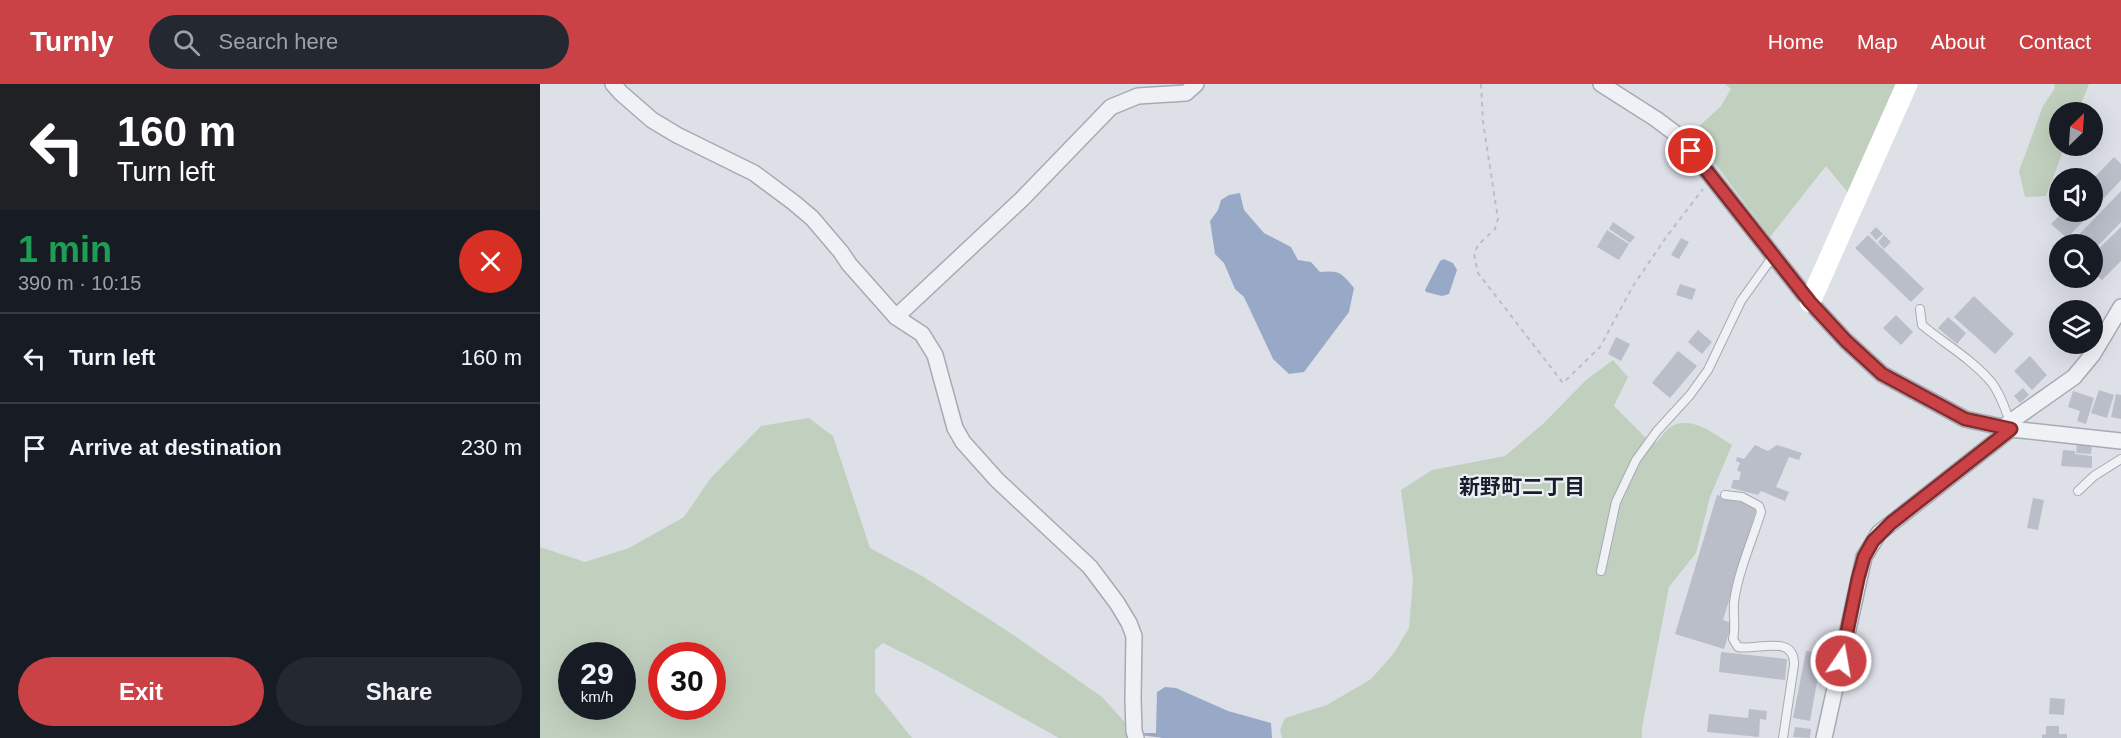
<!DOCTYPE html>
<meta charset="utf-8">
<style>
:root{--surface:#171b24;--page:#242831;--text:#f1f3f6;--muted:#9ea1a6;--line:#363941;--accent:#cb4246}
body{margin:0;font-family:Helvetica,"Noto Sans JP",sans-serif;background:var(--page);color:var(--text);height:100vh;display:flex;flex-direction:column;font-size:22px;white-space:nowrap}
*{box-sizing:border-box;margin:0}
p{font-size:20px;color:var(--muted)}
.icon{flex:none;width:33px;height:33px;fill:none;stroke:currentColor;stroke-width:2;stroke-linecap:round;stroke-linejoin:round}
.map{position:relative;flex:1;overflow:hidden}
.details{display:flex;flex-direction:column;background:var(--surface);width:540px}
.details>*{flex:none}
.banner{background:#202124;color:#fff;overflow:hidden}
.needle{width:39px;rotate:25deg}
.fabs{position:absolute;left:1509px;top:18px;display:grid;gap:12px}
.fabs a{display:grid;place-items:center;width:54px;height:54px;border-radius:50%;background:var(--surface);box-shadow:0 6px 24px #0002;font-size:30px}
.speed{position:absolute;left:18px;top:558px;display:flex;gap:12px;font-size:30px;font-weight:700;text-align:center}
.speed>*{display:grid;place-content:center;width:78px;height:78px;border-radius:50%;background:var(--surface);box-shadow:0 6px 24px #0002;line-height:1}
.speed small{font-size:15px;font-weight:400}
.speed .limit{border:9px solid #d22;background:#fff;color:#111}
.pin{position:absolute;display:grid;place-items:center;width:51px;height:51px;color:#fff;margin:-26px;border:3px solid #fff;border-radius:50%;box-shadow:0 2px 6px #0007}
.me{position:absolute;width:66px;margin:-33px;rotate:12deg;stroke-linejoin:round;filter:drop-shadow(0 0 4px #0008)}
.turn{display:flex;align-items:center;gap:21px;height:126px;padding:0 18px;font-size:27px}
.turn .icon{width:78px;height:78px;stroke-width:2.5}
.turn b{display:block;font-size:42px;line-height:51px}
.round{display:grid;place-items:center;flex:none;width:63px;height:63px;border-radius:32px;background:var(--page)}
.headline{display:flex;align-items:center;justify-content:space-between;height:102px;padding:0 18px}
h1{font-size:36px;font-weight:700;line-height:45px;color:#1e9e55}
.cta{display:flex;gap:12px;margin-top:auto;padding:12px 18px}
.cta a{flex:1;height:69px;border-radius:36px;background:var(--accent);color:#fff;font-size:24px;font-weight:700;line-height:69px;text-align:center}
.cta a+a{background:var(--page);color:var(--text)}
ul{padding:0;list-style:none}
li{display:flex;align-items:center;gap:18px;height:90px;padding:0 18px;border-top:2px solid var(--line)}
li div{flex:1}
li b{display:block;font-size:22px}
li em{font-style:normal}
header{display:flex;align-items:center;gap:36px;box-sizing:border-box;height:84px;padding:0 30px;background:var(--accent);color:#fff}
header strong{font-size:28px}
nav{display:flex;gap:33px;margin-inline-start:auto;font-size:21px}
.search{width:420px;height:54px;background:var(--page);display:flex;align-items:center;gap:15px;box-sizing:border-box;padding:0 21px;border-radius:33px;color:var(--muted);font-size:22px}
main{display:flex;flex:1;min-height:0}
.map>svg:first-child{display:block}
</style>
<header>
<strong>Turnly</strong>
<div class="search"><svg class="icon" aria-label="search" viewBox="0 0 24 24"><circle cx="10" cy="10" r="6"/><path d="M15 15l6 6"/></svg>Search here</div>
<nav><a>Home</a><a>Map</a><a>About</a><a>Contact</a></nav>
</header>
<main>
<section class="details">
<div class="banner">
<div class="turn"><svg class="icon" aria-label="left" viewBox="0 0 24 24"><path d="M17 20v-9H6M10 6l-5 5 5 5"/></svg><div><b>160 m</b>Turn left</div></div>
</div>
<div class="headline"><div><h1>1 min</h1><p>390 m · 10:15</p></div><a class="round" style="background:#d93025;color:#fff"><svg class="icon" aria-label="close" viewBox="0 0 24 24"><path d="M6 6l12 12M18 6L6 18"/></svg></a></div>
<ul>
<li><svg class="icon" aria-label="left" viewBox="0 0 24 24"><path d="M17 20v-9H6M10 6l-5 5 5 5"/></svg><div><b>Turn left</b></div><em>160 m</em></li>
<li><svg class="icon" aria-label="arrive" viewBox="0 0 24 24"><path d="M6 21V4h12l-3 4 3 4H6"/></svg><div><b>Arrive at destination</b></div><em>230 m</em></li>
</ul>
<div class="cta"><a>Exit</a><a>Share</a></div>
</section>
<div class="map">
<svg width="1581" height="654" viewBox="0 0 1581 654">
<rect width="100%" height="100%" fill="#dde0e7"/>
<g fill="#c1d0be" fill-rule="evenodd">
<path d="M1185,0H1357L1309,110L1286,82L1230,153L1152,49L1181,22L1191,5Z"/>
<path d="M1514,0H1549L1538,28H1520V62H1525L1506,112L1485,113L1479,87L1503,22L1515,4Z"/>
<path d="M1073,276L1088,293L1074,322L1105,353L1117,358C1122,352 1128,343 1134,341C1154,333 1176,351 1192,361L1170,413L1156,469L1129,503L1102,644V654H742L740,646L745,634L787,621L831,595L854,569L869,544L873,496L861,406L892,386L965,372L1004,339L1046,296Z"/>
<path d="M269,334L293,352L330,464L382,492L472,550L562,613L599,654H519L387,581L343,559L335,566V608L372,654H0V463L45,478L89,464L144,433L170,395L221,342ZM32,572H82V622H32ZM122,572H172V622H122Z"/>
</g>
<g fill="#98a9c7">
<path d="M700,109L704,126L724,149L751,163L758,176L771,178L780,188C800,186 802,189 814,204L809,228L764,288L749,290L733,275L704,213L695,205L684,179L675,170L670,137L678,126L681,116L689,111Z"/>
<path d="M904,175L913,179L917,186L909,210L902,212L886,208L885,206L900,177Z"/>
<path d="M625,603L636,604L688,627L731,639L732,654H623L600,651V649H616L617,608Z"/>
</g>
<g fill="#babec9">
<path d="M1574,73L1581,80V96L1552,127V96Z"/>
<path d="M1581,107V138L1552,168V160H1530Z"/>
<path d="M1523,128H1552L1527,154L1511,140Z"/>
<path d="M1073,138L1095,153L1090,159L1069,145Z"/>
<path d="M1336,143L1343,150L1336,156L1330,149Z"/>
<path d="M1581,143V177L1562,196L1552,187V171Z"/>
<path d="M1067,146L1089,160L1079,176L1057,163Z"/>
<path d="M1328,151L1384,205L1371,218L1315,164Z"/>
<path d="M1344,151L1351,158L1344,165L1338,158Z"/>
<path d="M1141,154L1149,158L1139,175L1131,171Z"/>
<path d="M1140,200L1156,205L1152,216L1136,211Z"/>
<path d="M1434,212L1474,250L1455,270L1414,233Z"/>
<path d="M1356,231L1373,248L1361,261L1343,244Z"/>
<path d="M1408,233L1426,249L1417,260L1398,244Z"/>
<path d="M1158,246L1172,258L1162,270L1148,258Z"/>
<path d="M1076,253L1090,260L1081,277L1068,270Z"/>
<path d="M1138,267L1157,282L1130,314L1112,299Z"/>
<path d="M1490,272L1507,291L1492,306L1474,287Z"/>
<path d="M1483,304L1489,311L1480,319L1474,312Z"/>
<path d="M1559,306L1574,311L1567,334L1551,329Z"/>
<path d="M1533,307L1554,314L1546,340L1537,337L1540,327L1528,323Z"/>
<path d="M1576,310L1581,311V335L1571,333Z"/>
<path d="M1537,360L1552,361L1551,370L1536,369Z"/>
<path d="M1215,361L1228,367L1237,361L1262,369L1259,376L1249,373L1236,403L1249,408L1245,417L1221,407L1218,411L1191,404L1193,396H1199L1201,389L1197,386L1200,379L1196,377L1197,373L1204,375Z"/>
<path d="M1523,366L1535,367V370L1552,372V384L1521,382Z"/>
<path d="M1177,411L1217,423L1183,536L1192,539L1184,565L1135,550Z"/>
<path d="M1493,414L1504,416L1498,446L1487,444Z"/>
<path d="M1266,567L1282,570L1270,637L1253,634Z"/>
<path d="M1181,568L1247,575L1245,596L1179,588Z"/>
<path d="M1510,614L1525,615L1524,631L1509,630Z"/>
<path d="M1209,625L1227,627L1226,636L1220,635L1219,653L1167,648L1169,630L1208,634Z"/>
<path d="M1506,642H1519V650H1527V654H1502V651L1506,650Z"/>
<path d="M1255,643L1271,645L1270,654L1253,653Z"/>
</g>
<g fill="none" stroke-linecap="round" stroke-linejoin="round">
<g stroke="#a6aab4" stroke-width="10">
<g id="lane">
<path d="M1380,225L1382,241C1405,260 1433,276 1452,299C1461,311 1465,325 1470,338"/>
<path d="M1538,407L1554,392L1581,375"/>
<path d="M1185,411L1202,413L1219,422L1221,428C1212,457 1198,488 1194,518C1193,531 1196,543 1193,555L1198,563C1216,567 1255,549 1254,581L1243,654"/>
<path d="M1061,487L1076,418L1096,376L1117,347L1150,311L1168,286L1201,217L1234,171"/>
</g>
</g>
<g stroke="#a6aab4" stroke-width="18">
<g id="street">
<path d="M73,0L81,9L112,36L137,51L214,89L253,118L272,134L301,168L309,180L356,233L382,250L395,271L415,344L423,358L457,396L550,483L577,519L589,539L594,552L593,615L594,647L596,654"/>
<path d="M1061,0L1116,35L1140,53L1270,218L1306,257L1342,290L1425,335L1471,345L1581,357"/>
<path d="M356,233L482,115L571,23L598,12L646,9L656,0"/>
<path d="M1463,343L1534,293L1553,270L1581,223"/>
<path d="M1284,654L1324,473L1339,449L1471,345"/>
</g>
</g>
<path stroke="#bbbec5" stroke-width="2" stroke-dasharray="4.5 4.5" stroke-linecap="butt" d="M941,0L943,38L958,135L955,145L938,161L934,170L938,189L1023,299L1060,263L1093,202L1127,152L1163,105"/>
<use href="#lane" stroke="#eff1f5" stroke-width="8"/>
<use href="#street" stroke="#eff1f5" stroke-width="15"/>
<path stroke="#fff" stroke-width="21" d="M1270,218L1367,0"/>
</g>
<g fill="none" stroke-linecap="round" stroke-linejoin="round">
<g stroke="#842b2e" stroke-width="15">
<path id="route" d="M1151,67L1270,218L1306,257L1342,290L1425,335L1471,345L1351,439L1333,457L1324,473L1318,495L1301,577"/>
</g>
<use href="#route" stroke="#cb4246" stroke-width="10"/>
</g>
<g text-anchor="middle" stroke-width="4.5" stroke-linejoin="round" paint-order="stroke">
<g font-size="21" font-weight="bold" fill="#191e2d" stroke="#eceff4">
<text x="982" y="410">新野町二丁目</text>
</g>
</g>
</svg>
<div class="fabs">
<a><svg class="needle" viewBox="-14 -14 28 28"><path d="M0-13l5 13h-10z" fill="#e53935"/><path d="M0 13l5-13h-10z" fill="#9ea1a6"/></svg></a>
<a><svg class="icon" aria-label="sound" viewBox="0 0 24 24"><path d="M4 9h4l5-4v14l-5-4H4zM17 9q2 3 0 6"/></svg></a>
<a><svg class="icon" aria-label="search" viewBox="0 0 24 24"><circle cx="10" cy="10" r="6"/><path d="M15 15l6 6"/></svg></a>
<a><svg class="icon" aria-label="layers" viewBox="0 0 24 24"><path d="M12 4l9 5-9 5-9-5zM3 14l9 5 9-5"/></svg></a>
</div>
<div class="speed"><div>29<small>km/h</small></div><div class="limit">30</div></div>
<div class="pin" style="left:1151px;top:67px;background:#d93025"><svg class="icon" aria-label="arrive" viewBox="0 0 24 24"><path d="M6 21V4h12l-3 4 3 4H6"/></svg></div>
<svg class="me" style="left:1301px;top:577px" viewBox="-20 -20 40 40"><circle r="17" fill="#cb4246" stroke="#fff" stroke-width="3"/><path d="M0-11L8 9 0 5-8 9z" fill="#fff"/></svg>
</div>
</main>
